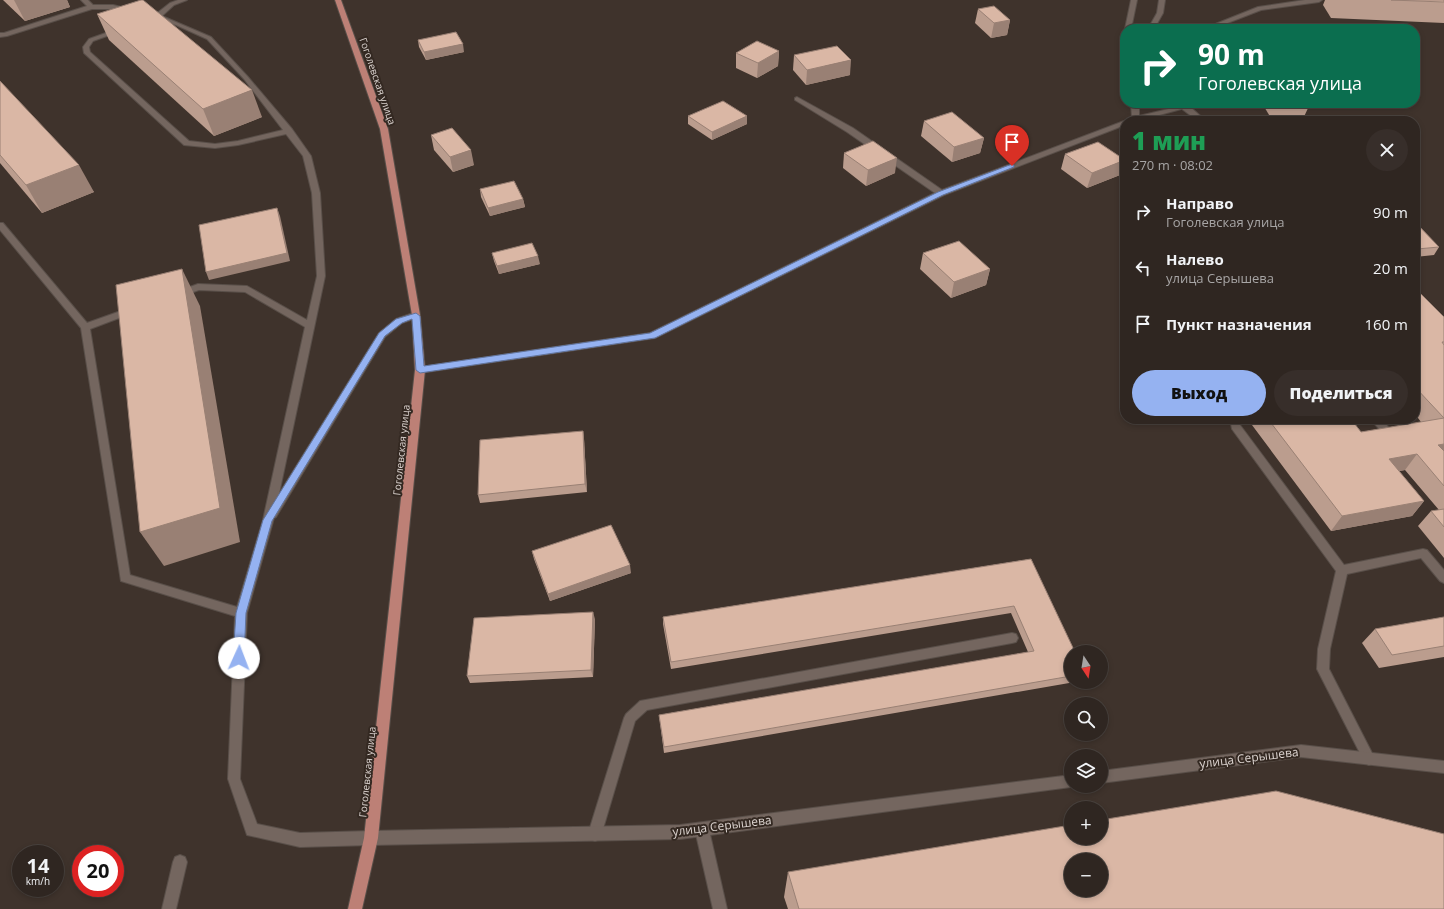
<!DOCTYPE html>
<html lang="ru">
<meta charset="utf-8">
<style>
:root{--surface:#2f2621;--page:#372e2a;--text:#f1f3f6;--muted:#a7a5a5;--line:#4a433f;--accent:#95b2f1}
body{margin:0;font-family:"Open Sans",sans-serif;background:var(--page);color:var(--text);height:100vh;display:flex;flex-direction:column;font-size:15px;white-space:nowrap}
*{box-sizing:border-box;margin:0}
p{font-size:13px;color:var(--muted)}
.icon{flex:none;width:22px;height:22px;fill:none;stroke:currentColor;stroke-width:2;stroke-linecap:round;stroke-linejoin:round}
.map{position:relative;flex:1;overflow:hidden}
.panel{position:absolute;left:1120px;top:116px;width:300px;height:308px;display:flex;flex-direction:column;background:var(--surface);border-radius:16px;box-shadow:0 2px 6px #0003,0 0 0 1px var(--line)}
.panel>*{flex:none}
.guide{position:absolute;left:1120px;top:24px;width:300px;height:84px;border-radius:16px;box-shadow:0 2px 6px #0003,0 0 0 1px var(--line);background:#0b6e4f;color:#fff;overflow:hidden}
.needle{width:26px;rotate:168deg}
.fabs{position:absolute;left:1064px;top:645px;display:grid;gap:8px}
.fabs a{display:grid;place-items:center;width:44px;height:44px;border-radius:50%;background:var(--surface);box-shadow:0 2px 6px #0003,0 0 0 1px var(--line);font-size:20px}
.speed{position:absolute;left:12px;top:845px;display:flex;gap:8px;font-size:20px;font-weight:700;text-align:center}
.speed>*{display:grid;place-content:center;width:52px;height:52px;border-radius:50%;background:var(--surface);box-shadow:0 2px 6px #0003,0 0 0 1px var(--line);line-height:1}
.speed small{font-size:10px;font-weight:400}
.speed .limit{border:6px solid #d22;background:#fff;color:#111}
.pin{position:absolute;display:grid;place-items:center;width:34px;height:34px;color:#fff;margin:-41px -17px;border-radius:50% 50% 50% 0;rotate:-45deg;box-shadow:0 0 4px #0007}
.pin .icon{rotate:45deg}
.me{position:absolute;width:44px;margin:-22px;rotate:2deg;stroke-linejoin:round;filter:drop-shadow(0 0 3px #0008)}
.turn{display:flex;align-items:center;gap:14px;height:84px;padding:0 12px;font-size:18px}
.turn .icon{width:52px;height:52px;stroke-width:2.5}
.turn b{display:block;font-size:28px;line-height:34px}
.round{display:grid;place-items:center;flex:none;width:42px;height:42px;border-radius:21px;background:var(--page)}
.headline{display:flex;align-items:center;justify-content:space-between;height:68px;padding:0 12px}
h1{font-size:24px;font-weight:800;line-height:30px;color:#1e9e55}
.primary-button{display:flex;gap:8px;margin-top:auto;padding:8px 12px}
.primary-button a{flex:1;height:46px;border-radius:24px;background:var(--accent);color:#111;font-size:16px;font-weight:800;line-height:46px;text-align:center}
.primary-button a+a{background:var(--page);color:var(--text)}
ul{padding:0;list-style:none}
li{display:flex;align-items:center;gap:12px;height:56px;padding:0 12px}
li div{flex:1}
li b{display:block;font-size:15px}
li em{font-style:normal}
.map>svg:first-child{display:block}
</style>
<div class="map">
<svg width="1444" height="909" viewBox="0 0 1444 909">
<rect width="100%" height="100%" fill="#3f332c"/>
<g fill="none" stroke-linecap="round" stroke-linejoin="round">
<g stroke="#594f49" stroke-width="2">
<g id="lane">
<path d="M81,0H88L93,5H113L134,10L131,12L113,9H92L7,36L0,37V33H4L87,6Z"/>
<path d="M178,0H187L174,5L162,16L211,37L248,77L292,129L311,156L320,193L325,276L279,494L379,333L396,319L416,312L420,315L419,317L402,323L385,337L276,517L274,518L247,613L240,779L257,824L300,833L371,831L376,833L378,838L376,843L371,845L300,847L247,835L228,779L235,616L121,581L81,328L0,230V223H3L87,323L132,307L136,310L135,312L90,329L130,575L237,607L263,520L305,327L245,292L199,290L179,297L175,294L176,292L198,284L247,286L307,320L317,276L312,193L303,156L286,134L238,145L215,148L184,145L84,53L83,47L89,39L117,29H121V31L93,41L89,47L90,52L189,141L215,144L238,141L283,130L244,79L207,39L176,25L149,17L151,14H156L170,3Z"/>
<path d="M1159,0H1165L1163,13L1154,29H1148L1157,13Z"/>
<path d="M1182,105H1188L1206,121H1198L1182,109Z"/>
<path d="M1230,419H1240V425L1344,565L1423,549L1427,550L1444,570V583L1440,581L1421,558L1347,574L1330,649L1329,669L1373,755L1375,759L1373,763L1369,765L1365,763L1317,669L1318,649L1336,571L1232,429Z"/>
<path d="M1370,419H1381L1393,432L1391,435H1385Z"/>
<path d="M1012,633L1016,634L1018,638L1016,642L1012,643L647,710L635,721L600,839L595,841L590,839L588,834L624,718L626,714L640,701Z"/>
<path d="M702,823L707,825L709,830L727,909H713L695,830L697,825Z"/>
<path d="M180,855L185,857L187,862L176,909H162L173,862L175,857Z"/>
</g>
</g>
<g stroke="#594f49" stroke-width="2">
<g id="street">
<path d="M1131,0H1137L1131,29H1125Z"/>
<path d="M1305,0H1322L1319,2L1261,10L1212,29H1203L1258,7Z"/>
<path d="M1125,44V58L1122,56V46Z"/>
<path d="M797,97L853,128L942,190L1132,118L1131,103H1139V116L1181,106L1180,103H1188L1189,107L1137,121H1125V125L944,195L655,338L420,373L417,372L415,370L417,368L420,367L650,333L935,193L847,132L795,100V98Z"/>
</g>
</g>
<g stroke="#594f49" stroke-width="2">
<g id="secondary">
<path d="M1301,745L1444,761V773L1301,757L1101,783V771Z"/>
<path d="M1071,775V786H1074L1071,787L680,839L371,845L366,843L364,838L366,833L371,831L680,825Z"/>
</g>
</g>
<g stroke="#594f49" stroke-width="2">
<path id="primary" d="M335,0H341L388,129L420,315L425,370L378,838L362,909H348L364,838L415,370L412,315L380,129Z"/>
</g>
<use href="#lane" fill="#74665f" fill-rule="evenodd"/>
<use href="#street" fill="#74665f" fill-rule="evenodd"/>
<use href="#secondary" fill="#74665f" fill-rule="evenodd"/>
<use href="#primary" fill="#bd8076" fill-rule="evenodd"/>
</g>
<g fill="#bb9d8e">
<path d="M3,0H67L70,7L25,21Z"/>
<path d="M1325,0H1444V23L1331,18L1323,5Z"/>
<path d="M978,9L1010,20L1007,35L991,38L975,23Z"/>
<path d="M97,14L262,117L214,136L109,40Z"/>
<path d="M418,40L464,52L426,60L419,47Z"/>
<path d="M779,51L778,66L757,78L736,68V53Z"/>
<path d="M794,55L850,75L806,85L793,70Z"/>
<path d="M0,81L94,192L42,213L0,163Z"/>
<path d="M1262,103H1307L1309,106L1302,121L1272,120Z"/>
<path d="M688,116L747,124L712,140L688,124Z"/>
<path d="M924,121L984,138L980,153L952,162L921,136Z"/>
<path d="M431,135L474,165L453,172L434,150Z"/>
<path d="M844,153L895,173L866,186L843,168Z"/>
<path d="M1065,154L1120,175L1087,188L1061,169Z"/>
<path d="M480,189L523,199L525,207L490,216L481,197Z"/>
<path d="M1415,222L1439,247L1434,255L1415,257Z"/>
<path d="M492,253L540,264L499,274L494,261Z"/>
<path d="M923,253L990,269L986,285L951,298L920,269Z"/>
<path d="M1415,295L1444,317V558L1418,526L1431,511L1439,510L1405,470L1399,471L1424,501L1412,516L1331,531L1252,425L1255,419H1351L1361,432L1421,422L1415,414Z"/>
<path d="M583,431L584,439L587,492L480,503L478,495Z"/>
<path d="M532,551L631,573L550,601L534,559Z"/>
<path d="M1031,559L1071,652V682H1075L664,753L659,715L1028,652L1011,613L671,669L663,624V617Z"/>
<path d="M1444,617V657L1379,668L1362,643L1375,629Z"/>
<path d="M595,619L593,677L470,683L467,676Z"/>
<path d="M788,872L1444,909H788L784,897Z"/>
</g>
<g fill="#998074">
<path d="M14,0H67L70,7L25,21Z"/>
<path d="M1010,20L1007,35L991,38L994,23Z"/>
<path d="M463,44L464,52L426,60L424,52Z"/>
<path d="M779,51L778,66L757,78L758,63Z"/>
<path d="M851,60L850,75L806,85L807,70Z"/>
<path d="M252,90L262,117L214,136L203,109Z"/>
<path d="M747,116V124L712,140V132Z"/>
<path d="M984,138L980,153L952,162L954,147Z"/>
<path d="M471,150L474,165L453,172L450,157Z"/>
<path d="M897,158L895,173L866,186L868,170Z"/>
<path d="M1125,160L1120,175L1087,188L1092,173Z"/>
<path d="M79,165L94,192L42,213L26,185Z"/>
<path d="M523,199L525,207L490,216L488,208Z"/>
<path d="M277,208L280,216L290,261L209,280L206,272Z"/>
<path d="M538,256L540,264L499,274L497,266Z"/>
<path d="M182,269L200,306L240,542L164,566L140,532Z"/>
<path d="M990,269L986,285L951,298L954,282Z"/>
<path d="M583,431L584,439L587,492L585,484Z"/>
<path d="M1444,444V457L1438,445Z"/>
<path d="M1417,454L1405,470L1378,475L1389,459Z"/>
<path d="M1424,501L1412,516L1331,531L1342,516Z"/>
<path d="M630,565L631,573L550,601L548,594Z"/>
<path d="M593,612L595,619L593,677L591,670Z"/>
</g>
<g fill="#dab7a5" stroke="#998074" fill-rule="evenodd">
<path d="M141,0H143L252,90L203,109L97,14Z"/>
<path d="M1391,0H1444V2Z"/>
<path d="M994,6L1010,20L994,23L978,9Z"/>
<path d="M1297,27L1303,29H1295Z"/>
<path d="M456,32L463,44L424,52L418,40Z"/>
<path d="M757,41L779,51L758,63L736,53Z"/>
<path d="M837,46L851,60L807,70L794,55Z"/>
<path d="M0,81L79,165L26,185L0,155Z"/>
<path d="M723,101L747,116L712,132L688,116Z"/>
<path d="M1277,103H1307L1309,106L1278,105Z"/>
<path d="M952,112L984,138L954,147L924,121Z"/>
<path d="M452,128L471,150L450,157L431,135Z"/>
<path d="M873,141L897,158L868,170L844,153Z"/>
<path d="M1098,142L1125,160L1092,173L1065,154Z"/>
<path d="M514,181L523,199L488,208L480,189Z"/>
<path d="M277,208L287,253L206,272L199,225Z"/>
<path d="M1415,222L1439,247L1417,249L1415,247Z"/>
<path d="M959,241L990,269L954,282L923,253Z"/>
<path d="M532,243L538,256L497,266L492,253Z"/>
<path d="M182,269L220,508L140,532L116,285Z"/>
<path d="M1421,294L1444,317V342H1442L1444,345V444L1438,445L1444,451V486L1417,454L1389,459L1424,501L1342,516L1268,419H1351L1361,432L1444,418L1415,387V295Z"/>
<path d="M583,431L585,484L478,495L480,440Z"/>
<path d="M1444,509V527L1431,511Z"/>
<path d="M611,525L630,565L548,594L532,551Z"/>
<path d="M1031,559L1075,652H1071V676L664,747L659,715L1034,651L1014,606L671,662L663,617Z"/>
<path d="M593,612L591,670L467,676L474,618Z"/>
<path d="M1444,617V646L1392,655L1375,629Z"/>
<path d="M1276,791L1444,834V909H799L788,872L1071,825V838H1101V820ZM1071,860H1101V890H1071Z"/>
</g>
<path fill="#95b2f1" stroke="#61749d" d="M1012,164L1014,165V167L943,195L655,338L420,373L416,370L412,319L402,323L385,336L272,521L246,613L244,658L243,661L239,663L235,661L233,658L236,613L263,520L379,333L396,319L416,313L420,316L424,366L650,333L938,192Z"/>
<g text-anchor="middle" stroke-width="4" stroke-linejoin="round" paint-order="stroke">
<g font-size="10" fill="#ded6d2" stroke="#342922">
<text transform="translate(378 81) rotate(71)" y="4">Гоголевская улица</text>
<text transform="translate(401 450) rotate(-84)" y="4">Гоголевская улица</text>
<text transform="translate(367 772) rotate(-84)" y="4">Гоголевская улица</text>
</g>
<g font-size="12" fill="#ded6d2" stroke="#342922">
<text transform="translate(1249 758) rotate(-7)" y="4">улица Серышева</text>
<text transform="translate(722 826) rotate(-7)" y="4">улица Серышева</text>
</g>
</g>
</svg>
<div class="fabs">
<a><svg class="needle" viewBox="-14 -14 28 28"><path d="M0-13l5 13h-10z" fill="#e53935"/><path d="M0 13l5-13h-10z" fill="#a7a5a5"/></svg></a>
<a><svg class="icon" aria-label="search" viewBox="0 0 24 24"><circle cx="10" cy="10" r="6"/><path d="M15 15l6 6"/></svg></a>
<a><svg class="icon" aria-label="layers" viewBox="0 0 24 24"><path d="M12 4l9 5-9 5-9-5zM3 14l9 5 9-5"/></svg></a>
<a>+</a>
<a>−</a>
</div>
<div class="speed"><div>14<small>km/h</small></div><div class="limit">20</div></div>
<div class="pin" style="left:1012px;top:166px;background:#d93025"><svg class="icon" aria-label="arrive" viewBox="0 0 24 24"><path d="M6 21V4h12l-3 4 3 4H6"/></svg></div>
<svg class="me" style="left:239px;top:658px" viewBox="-20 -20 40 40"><circle r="19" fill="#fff"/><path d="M0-13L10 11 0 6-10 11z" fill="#95b2f1"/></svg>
<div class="guide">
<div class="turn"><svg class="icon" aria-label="right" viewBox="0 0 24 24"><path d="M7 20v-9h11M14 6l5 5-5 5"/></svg><div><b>90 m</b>Гоголевская улица</div></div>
</div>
<section class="panel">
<div class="headline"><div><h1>1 мин</h1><p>270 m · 08:02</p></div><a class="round"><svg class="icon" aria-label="close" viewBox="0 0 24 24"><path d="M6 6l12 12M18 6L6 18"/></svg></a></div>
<ul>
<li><svg class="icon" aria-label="right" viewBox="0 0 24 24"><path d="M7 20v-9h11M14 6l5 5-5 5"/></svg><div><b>Направо</b><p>Гоголевская улица</p></div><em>90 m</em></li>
<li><svg class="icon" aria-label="left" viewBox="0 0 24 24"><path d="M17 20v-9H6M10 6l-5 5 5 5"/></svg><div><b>Налево</b><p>улица Серышева</p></div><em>20 m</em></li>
<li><svg class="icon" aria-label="arrive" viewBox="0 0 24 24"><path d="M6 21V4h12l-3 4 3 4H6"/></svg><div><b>Пункт назначения</b></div><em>160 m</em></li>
</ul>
<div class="primary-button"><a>Выход</a><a>Поделиться</a></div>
</section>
</div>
